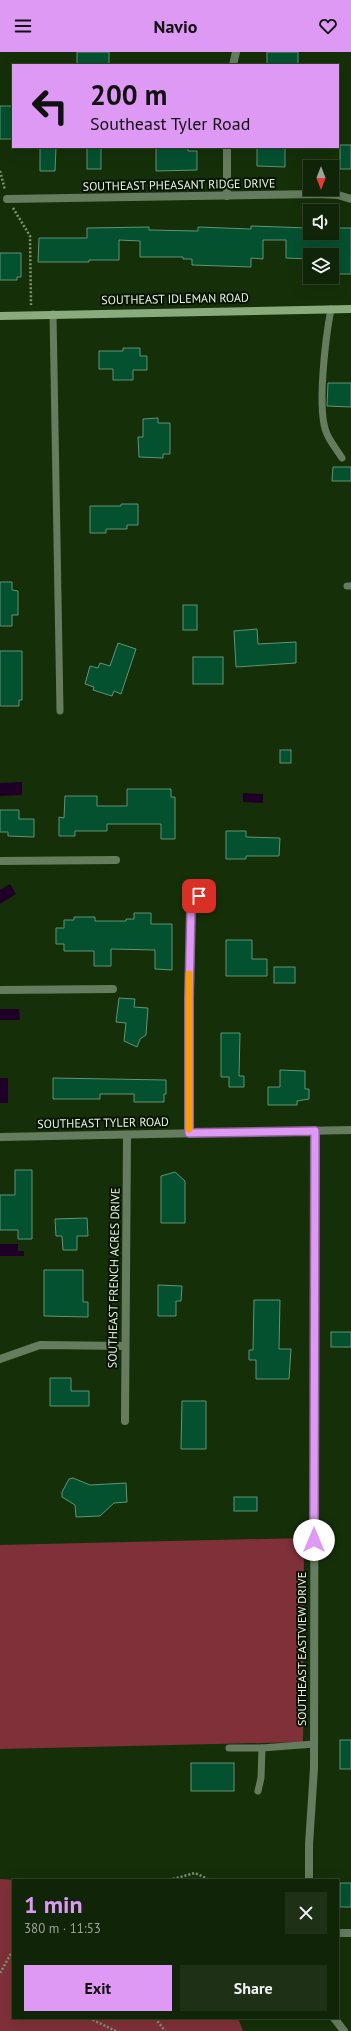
<!DOCTYPE html>
<meta charset="utf-8">
<style>
:root{--surface:#102407;--page:#1e3015;--text:#f1f3f6;--muted:#9ca49b;--line:#304128;--accent:#dd99f3}
body{margin:0;font-family:"PT Sans",sans-serif;background:var(--page);color:var(--text);height:100vh;display:flex;flex-direction:column;font-size:15px;white-space:nowrap}
*{box-sizing:border-box;margin:0}
p{font-size:13px;color:var(--muted)}
.icon{flex:none;width:22px;height:22px;fill:none;stroke:currentColor;stroke-width:2;stroke-linecap:round;stroke-linejoin:round}
.map{position:relative;flex:1;overflow:hidden}
.details{position:absolute;left:12px;top:1827px;width:327px;height:140px;display:flex;flex-direction:column;background:var(--surface);border-radius:0px;box-shadow:0 4px 16px #0002,0 0 0 1px var(--line)}
.details>*{flex:none}
.guide{position:absolute;left:12px;top:12px;width:327px;height:84px;border-radius:0px;box-shadow:0 4px 16px #0002,0 0 0 1px var(--line);background:#dd99f3;color:#111;overflow:hidden}
.needle{width:26px;rotate:180deg}
.tools{position:absolute;left:303px;top:108px;display:grid;gap:8px}
.tools a{display:grid;place-items:center;width:36px;height:36px;border-radius:0px;background:var(--surface);box-shadow:0 4px 16px #0002,0 0 0 1px var(--line);font-size:20px}
.pin{position:absolute;display:grid;place-items:center;width:34px;height:34px;color:#fff;margin:-17px;border-radius:8px;box-shadow:0 2px 6px #0006}
.me{position:absolute;width:44px;margin:-22px;rotate:0deg;stroke-linejoin:round;filter:drop-shadow(0 0 3px #0008)}
.turn{display:flex;align-items:center;gap:14px;height:84px;padding:0 12px;font-size:18px}
.turn .icon{width:52px;height:52px;stroke-width:2.5}
.turn b{display:block;font-size:28px;line-height:34px}
.round{display:grid;place-items:center;flex:none;width:42px;height:42px;border-radius:0px;background:var(--page)}
.head{display:flex;align-items:center;justify-content:space-between;height:68px;padding:0 12px}
h1{font-size:24px;font-weight:700;line-height:30px;color:var(--accent)}
.button{display:flex;gap:8px;margin-top:auto;padding:8px 12px}
.button a{flex:1;height:46px;border-radius:0px;background:var(--accent);color:#111;font-size:16px;font-weight:700;line-height:46px;text-align:center}
.button a+a{background:var(--page);color:var(--text)}
header{display:flex;justify-content:space-between;align-items:center;height:52px;padding:0 12px;background:var(--accent);color:#111;font-size:18px;font-weight:700}
.map>svg:first-child{display:block}
</style>
<header><svg class="icon" aria-label="menu" viewBox="0 0 24 24"><path d="M4 6h16M4 12h16M4 18h16"/></svg>Navio<svg class="icon" aria-label="heart" viewBox="0 0 24 24"><path d="M12 20l-8-8c-3-5 5-10 8-4 3-6 11-1 8 4z"/></svg></header>
<div class="map">
<svg width="351" height="1979" viewBox="0 0 351 1979">
<rect width="100%" height="100%" fill="#153009"/>
<g fill="#803038">
<path d="M304,1486L303,1690L0,1697V1493Z"/>
<path d="M0,1827L15,1828H13V1966H238L243,1979H0Z"/>
</g>
<g fill="#1e0027">
<path d="M22,730V743L0,744V731Z"/>
<path d="M243,741L263,742V751L243,750Z"/>
<path d="M10,832L16,842L0,852V838Z"/>
<path d="M0,957H19L20,968H0Z"/>
<rect x="0" y="1026" width="8" height="25"/>
<path d="M0,1192H18V1199H24V1204H0Z"/>
</g>
<g fill="#045130" stroke="#619375">
<rect x="77" y="0" width="32" height="13"/>
<rect x="267" y="0" width="31" height="13"/>
<rect x="0" y="54" width="13" height="33"/>
<rect x="340" y="93" width="11" height="24"/>
<path d="M40,95H56L55,119H40Z"/>
<rect x="87" y="95" width="14" height="22"/>
<path d="M156,95H188V99H197V118L156,119Z"/>
<path d="M257,95H285V115L257,114Z"/>
<path d="M251,174L309,176V181H332V176H351V222H332V203H309V207L286,206V188H263V207L251,206V215L192,213V207H183V205H140V189L119,188V208H89V210H38L39,186H87V176L149,175V178L198,179V175L251,177Z"/>
<path d="M0,201H21V225H17V228H0Z"/>
<path d="M123,296H140V304H147V318H133V328H113V317H99V299H123Z"/>
<path d="M328,331H351V355L327,354Z"/>
<path d="M158,366V371H170V402H163V406L139,405L138,385H143V367Z"/>
<path d="M333,415H351V429H332Z"/>
<path d="M121,452H138V473H127V477H106V481H90V454H121Z"/>
<path d="M0,530H12V538L18,539V563H12V574H0Z"/>
<rect x="183" y="553" width="14" height="25"/>
<path d="M257,577L258,592L296,590V611L236,615L234,579Z"/>
<path d="M118,591L136,597L121,642L114,639L112,644L93,638L94,635L85,632L90,614L98,616L100,611L110,614Z"/>
<path d="M0,599H22V648H19V654H0Z"/>
<rect x="193" y="605" width="30" height="27"/>
<rect x="280" y="698" width="11" height="13"/>
<path d="M127,737H171V745H175V787H161V772H107V779H75V784H59V765L64,766L65,744H97V754H127Z"/>
<path d="M0,758H19V767H34V785L8,784V780H0Z"/>
<path d="M226,779H246V785L280,786L279,804H246V807H226Z"/>
<path d="M134,861H151V872H172V918L155,917V898L111,897V914H94V899H64V892H56V876H64V868H74V865H95V869H126V867H134Z"/>
<path d="M226,888H252V907H267V924H226Z"/>
<rect x="274" y="915" width="21" height="16"/>
<path d="M119,946L135,947L134,955L148,956L146,983L140,987L137,995L124,989L126,971L116,970Z"/>
<path d="M221,981H240L239,1024H244V1035H229V1025H221Z"/>
<path d="M280,1018L305,1019V1037H309V1047L297,1049V1053H268V1035H280Z"/>
<path d="M53,1026L166,1028V1042H164V1050H134V1042H100V1047H53Z"/>
<path d="M15,1118H32V1187H18V1178H0V1143H15Z"/>
<path d="M175,1120L185,1129V1171H161V1124Z"/>
<path d="M87,1166L88,1184H77V1198H63L62,1184H56L55,1167Z"/>
<path d="M44,1218H83V1250H88V1265L44,1264Z"/>
<path d="M158,1233L182,1234L181,1249H176V1264H158Z"/>
<path d="M254,1248H280L279,1297H291L289,1327H256V1308H249V1298H253Z"/>
<rect x="331" y="1280" width="20" height="15"/>
<path d="M50,1326H71V1339H89V1354H50Z"/>
<path d="M182,1349H206V1397H181Z"/>
<path d="M73,1426L90,1433L126,1431L127,1450L114,1451L100,1464L76,1465L75,1453L62,1445V1440L69,1427Z"/>
<rect x="234" y="1445" width="23" height="14"/>
<rect x="340" y="1688" width="11" height="29"/>
<rect x="191" y="1711" width="43" height="28"/>
<rect x="340" y="1831" width="11" height="24"/>
</g>
<g fill="none" stroke-linecap="round" stroke-linejoin="round">
<g stroke="#7e9475" stroke-width="2.5" stroke-dasharray="2 2" stroke-linecap="butt">
<path d="M0,119L5,138"/>
<path d="M13,156L30,184L31,253"/>
<path d="M169,1828L195,1821L210,1828"/>
<path d="M0,1921L13,1898"/>
<path d="M89,1966L116,1979"/>
<path d="M155,1966L165,1979"/>
</g>
<g stroke="#667c5f" stroke-width="7">
<path d="M331,257C326,283 316,359 327,382C331,391 337,398 342,406"/>
<path d="M53,262L60,659"/>
<path d="M347,534H351"/>
<path d="M229,1696H262L314,1692"/>
<path d="M258,1739L261,1726L262,1696"/>
</g>
<g stroke="#667c5f" stroke-width="8">
<path d="M233,13L236,0"/>
<path d="M227,95V144"/>
<path d="M7,147L317,142L338,143L351,147"/>
<path d="M0,809L116,808"/>
<path d="M0,938L113,937"/>
<path d="M189,1081V946L191,857L199,844"/>
<path d="M0,1085L351,1078"/>
<path d="M0,1307L40,1293L125,1294"/>
<path d="M125,1369L127,1083"/>
<path d="M309,1828V1793L314,1716L315,1079"/>
<path d="M338,1881H351"/>
<path d="M334,1966L344,1979"/>
</g>
<path stroke="#89ab7d" stroke-width="8" d="M0,264L351,257"/>
</g>
<g fill="none" stroke-linecap="round" stroke-linejoin="round">
<g stroke="#90639e" stroke-width="10">
<path id="route" d="M199,844L191,857L189,946V1081L315,1079L314,1488"/>
</g>
<use href="#route" stroke="#dd99f3" stroke-width="7"/>
<path stroke="#f59e0b" stroke-width="7" d="M189,922V1077"/>
</g>
<g text-anchor="middle" stroke-width="4" stroke-linejoin="round" paint-order="stroke">
<g font-size="12" fill="#e6f7e0" stroke="#091405">
<text transform="translate(179 133) rotate(-1)" y="4">SOUTHEAST PHEASANT RIDGE DRIVE</text>
<text transform="translate(175 247) rotate(-1)" y="4">SOUTHEAST IDLEMAN ROAD</text>
<text transform="translate(103 1071) rotate(-1)" y="4">SOUTHEAST TYLER ROAD</text>
<text transform="translate(114 1226) rotate(-89)" y="4">SOUTHEAST FRENCH ACRES DRIVE</text>
<text transform="translate(302 1597) rotate(-90)" y="4">SOUTHEAST EASTVIEW DRIVE</text>
</g>
</g>
</svg>
<div class="tools">
<a><svg class="needle" viewBox="-14 -14 28 28"><path d="M0-13l5 13h-10z" fill="#e53935"/><path d="M0 13l5-13h-10z" fill="#9ca49b"/></svg></a>
<a><svg class="icon" aria-label="sound" viewBox="0 0 24 24"><path d="M4 9h4l5-4v14l-5-4H4zM17 9q2 3 0 6"/></svg></a>
<a><svg class="icon" aria-label="layers" viewBox="0 0 24 24"><path d="M12 4l9 5-9 5-9-5zM3 14l9 5 9-5"/></svg></a>
</div>
<div class="pin" style="left:199px;top:844px;background:#d93025"><svg class="icon" aria-label="arrive" viewBox="0 0 24 24"><path d="M6 21V4h12l-3 4 3 4H6"/></svg></div>
<svg class="me" style="left:314px;top:1488px" viewBox="-20 -20 40 40"><circle r="19" fill="#fff"/><path d="M0-13L10 11 0 6-10 11z" fill="#dd99f3"/></svg>
<div class="guide">
<div class="turn"><svg class="icon" aria-label="left" viewBox="0 0 24 24"><path d="M17 20v-9H6M10 6l-5 5 5 5"/></svg><div><b>200 m</b>Southeast Tyler Road</div></div>
</div>
<section class="details">
<div class="head"><div><h1>1 min</h1><p>380 m · 11:53</p></div><a class="round"><svg class="icon" aria-label="close" viewBox="0 0 24 24"><path d="M6 6l12 12M18 6L6 18"/></svg></a></div>
<div class="button"><a>Exit</a><a>Share</a></div>
</section>
</div>
